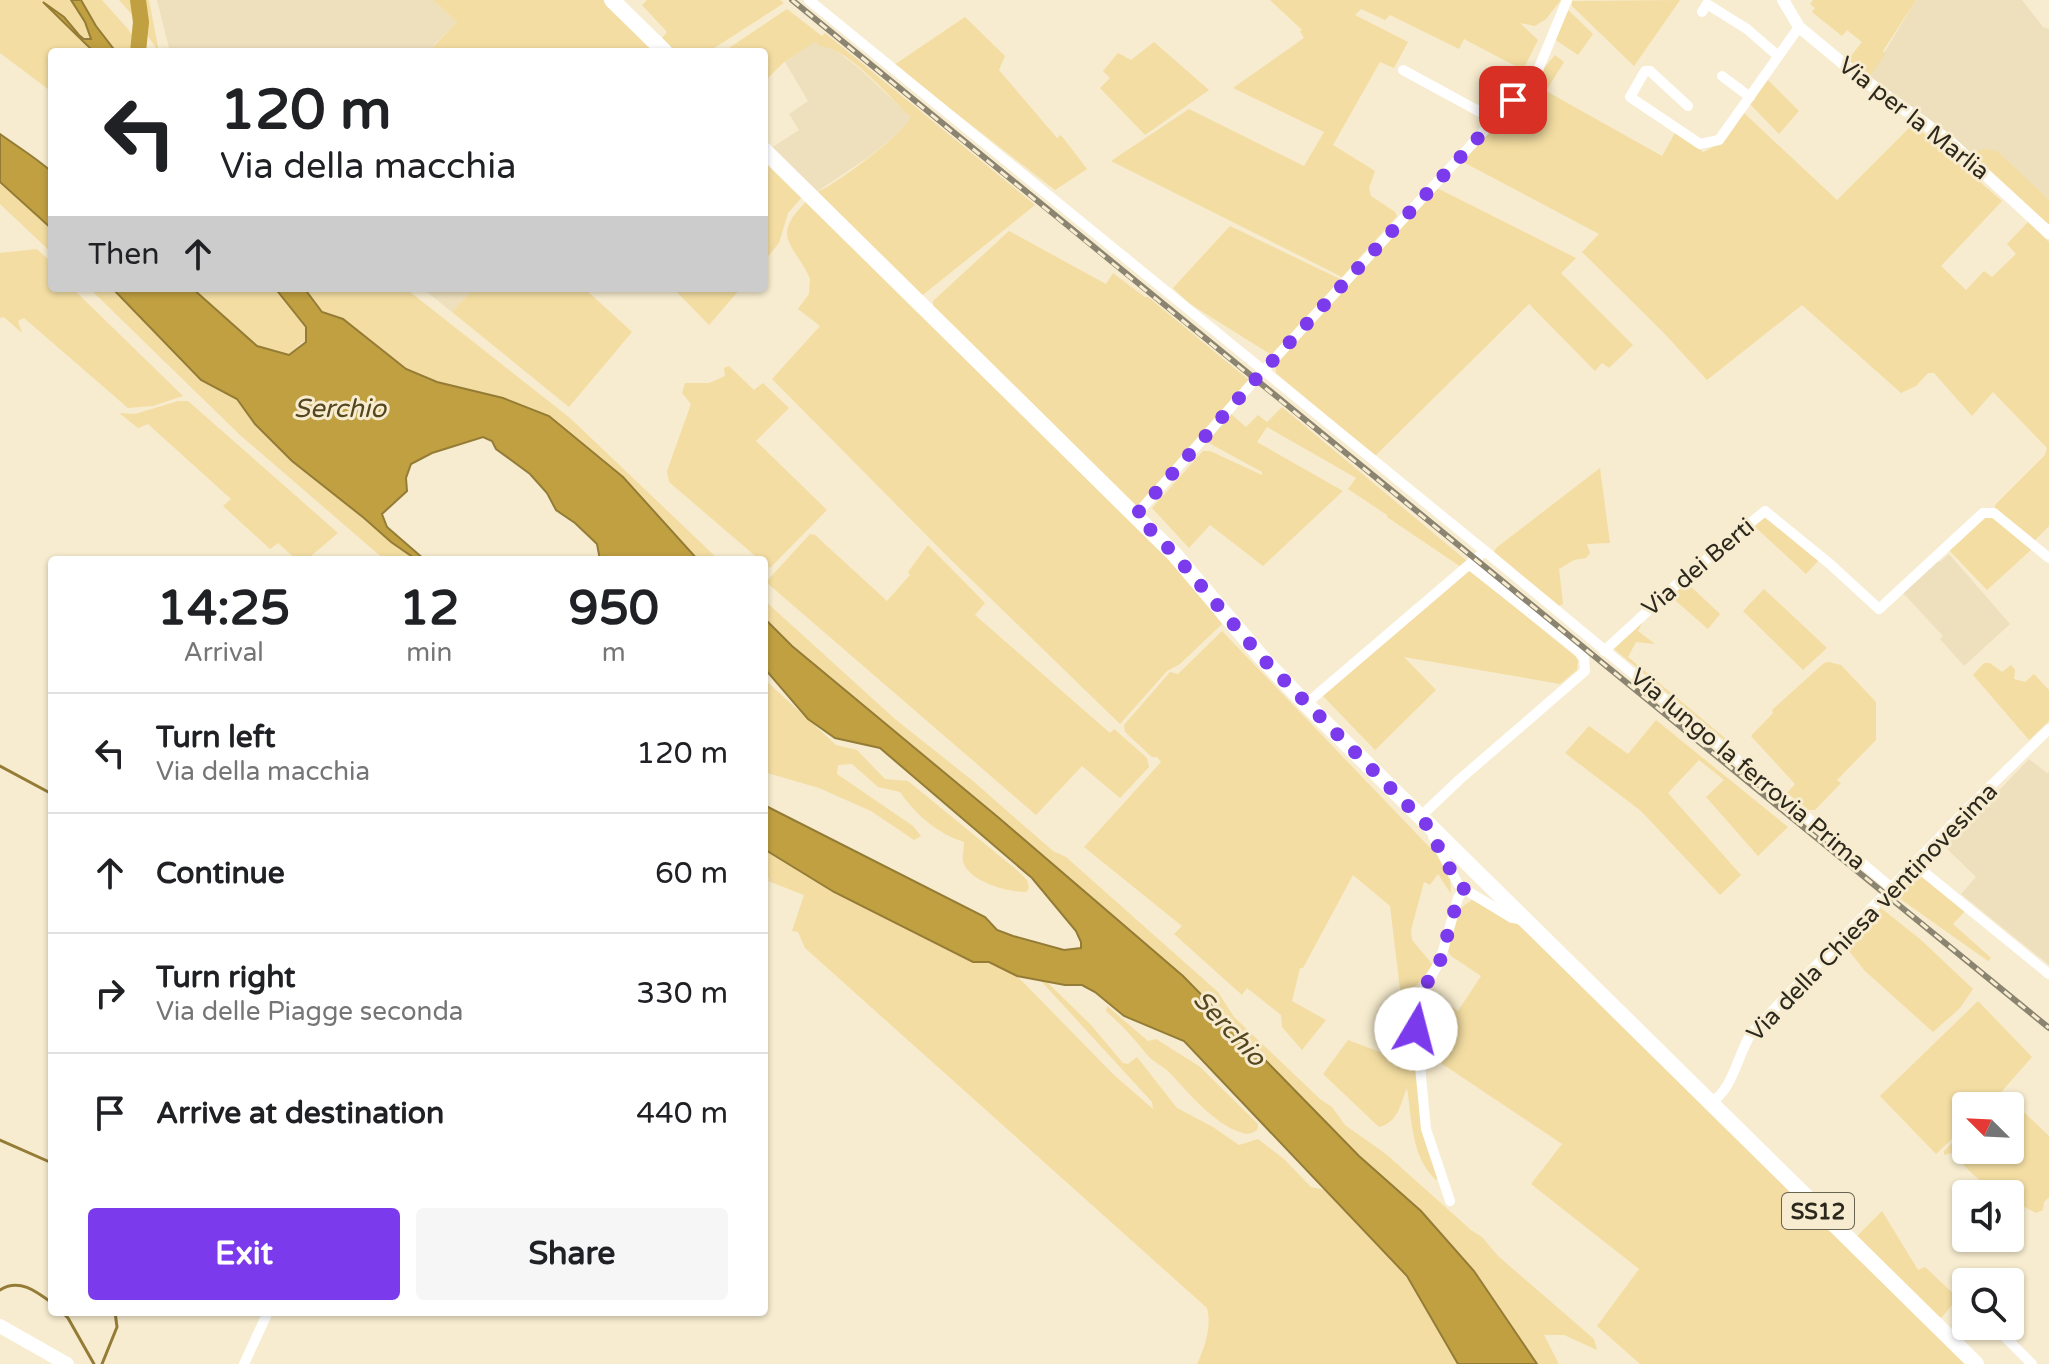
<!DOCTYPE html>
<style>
:root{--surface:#fff;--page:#f6f6f6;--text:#202124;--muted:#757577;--line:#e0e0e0;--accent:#7c3aed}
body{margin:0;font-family:"Varela Round",sans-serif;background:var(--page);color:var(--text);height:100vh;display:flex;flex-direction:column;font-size:30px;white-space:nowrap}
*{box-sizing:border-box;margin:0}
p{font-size:26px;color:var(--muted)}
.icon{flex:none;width:44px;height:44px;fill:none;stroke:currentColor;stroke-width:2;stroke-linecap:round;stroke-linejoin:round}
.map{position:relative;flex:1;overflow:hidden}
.drawer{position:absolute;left:48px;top:556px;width:720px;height:760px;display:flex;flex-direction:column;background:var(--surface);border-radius:8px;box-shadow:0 2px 6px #0004}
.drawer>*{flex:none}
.banner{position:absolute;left:48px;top:48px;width:720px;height:244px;border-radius:8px;box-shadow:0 2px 6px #0004;background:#fff;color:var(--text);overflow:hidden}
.needle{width:52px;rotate:294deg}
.buttons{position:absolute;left:1952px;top:1092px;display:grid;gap:16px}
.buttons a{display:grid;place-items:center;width:72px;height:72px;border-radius:8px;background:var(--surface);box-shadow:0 2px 6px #0004;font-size:40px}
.pin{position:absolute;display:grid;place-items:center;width:68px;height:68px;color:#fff;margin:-34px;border-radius:16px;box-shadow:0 4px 12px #0006}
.me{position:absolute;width:88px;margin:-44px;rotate:8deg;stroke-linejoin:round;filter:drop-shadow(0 0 6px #0008)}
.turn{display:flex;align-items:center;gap:28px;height:168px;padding:0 40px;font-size:36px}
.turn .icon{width:104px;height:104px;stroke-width:2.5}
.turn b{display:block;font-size:56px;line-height:68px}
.then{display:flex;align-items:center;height:76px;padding:0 40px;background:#0003;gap:16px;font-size:30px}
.eta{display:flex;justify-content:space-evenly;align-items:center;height:136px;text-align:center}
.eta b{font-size:48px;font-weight:700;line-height:56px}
.button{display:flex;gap:16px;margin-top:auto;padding:16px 40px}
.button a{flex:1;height:92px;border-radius:8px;background:var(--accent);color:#fff;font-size:32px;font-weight:700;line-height:92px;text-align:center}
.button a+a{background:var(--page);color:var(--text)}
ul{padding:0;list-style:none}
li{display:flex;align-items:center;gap:24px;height:120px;padding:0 40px;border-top:2px solid var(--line)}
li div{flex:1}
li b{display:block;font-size:30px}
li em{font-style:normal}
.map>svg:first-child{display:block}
</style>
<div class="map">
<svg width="2049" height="1364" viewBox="0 0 2049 1364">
<rect width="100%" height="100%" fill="#f7eccf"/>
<g fill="#eee0bd">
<path d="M157,0H433L457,22L433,46L438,52H170Z"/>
<path d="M1916,0H2022L2043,27L2049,29V200L1997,152L1969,153L1870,76Z"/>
<path d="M816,40L830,46L860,69L911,117L908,125L870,156L815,193L771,148L799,130L789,114L808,101L785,62Z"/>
<path d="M422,288H474L452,312Z"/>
<path d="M1949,554L2010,624L1964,666L1940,639L1943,636L1903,593L1937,561L1940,562Z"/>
<path d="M2029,759L2047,773L2049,771V965L1961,894L1976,877L1945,847Z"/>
</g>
<g fill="#f3dda2">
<path d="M0,0H71L85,22L91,39C79,39 62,16 49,8L94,52H52V92L0,53Z"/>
<path d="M81,0H102L127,28L144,52H116L96,26Z"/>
<path d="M119,0H149L159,52L136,19Z"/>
<path d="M433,0H603L655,52H438L433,47L457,22Z"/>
<path d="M647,0H780L784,3L708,52H675L662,38L667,32L642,5Z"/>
<path d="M1270,0H1561L1546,19L1535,26L1520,23L1538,40L1523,70L1464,39L1459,49L1390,15L1385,20L1361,9L1355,15L1408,42L1394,68L1380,62L1333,145L1375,171L1369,188L1371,196L1395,212L1397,216L1342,277L1111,161L1189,109L1304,166L1324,132L1233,88L1304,38L1300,31L1302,30Z"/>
<path d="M1680,0L1634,66L1572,6V1Z"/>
<path d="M1813,0H1916L1883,51L1885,54L1868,79L1847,61L1862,42L1847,30L1842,36L1812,12L1815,8L1810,4Z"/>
<path d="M787,9L822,36L825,33L1035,205L919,298L815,193C833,187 905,133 911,117C889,97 848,47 819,46L816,41L783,63L764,82V52H723Z"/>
<path d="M1567,9L1593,34L1578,55L1554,39Z"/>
<path d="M965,17L1005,56L999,70L1057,138L1061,135L1087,169L1055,190L894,65Z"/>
<path d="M1154,42L1209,90L1145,135L1100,88L1110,78L1103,71L1118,53L1131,60Z"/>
<path d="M1555,55L1564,62L1546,91L1662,156L1675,133L1703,152C1723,144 1731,129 1743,112L1837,200L1913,124L2002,201L1941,266L1966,290L1984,271L1992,277L2016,254L2007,244L2028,222L2049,242V526L2034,541L1995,510V505L2045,455L2047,448L1993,392L1972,416L1934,373H1928L1916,386L1901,393L1802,305L1707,380L1663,332L1582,252L1599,234L1463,162Z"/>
<path d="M1768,80L1799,111L1779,134L1750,104Z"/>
<path d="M1986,149L1997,151L2049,200V225L1969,153Z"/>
<path d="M764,160L802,197L788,213L779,243L764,261Z"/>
<path d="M0,182L52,229V253L0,204Z"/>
<path d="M1437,188L1576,258L1561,273L1633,345L1609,368L1602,363L1595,371L1529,304L1375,456L1276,373V363Z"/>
<path d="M807,201L1177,567L1222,624L1180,664L1167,671L1120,724L947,556L772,379L820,326L798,309L809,294L810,279C796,245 768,238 807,201Z"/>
<path d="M1230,226L1342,280L1273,356L1190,304L1173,288Z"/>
<path d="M1009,231L1106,284L1113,273L1145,297H1148L1250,381L1139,506H1134L933,307V301Z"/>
<path d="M37,249L52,263V288H72L183,396L153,406L128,408L24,318L18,321L22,333L4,317L0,318V253Z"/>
<path d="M89,288H112L201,380L237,399L255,424L292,461L364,518L391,542L417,560H385L240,435Z"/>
<path d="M192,288H275L306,326V342H302L289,355L257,346Z"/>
<path d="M304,288H405L570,418L719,560H698L623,477L549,416L503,398L437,382L406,369L343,319L322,312Z"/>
<path d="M474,288H584L632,332L569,407L452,312Z"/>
<path d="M673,288H741L709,325Z"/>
<path d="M729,366L754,390L763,383L789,408L756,441L827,510L770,568L764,560H760L669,482L667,471L691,404L682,393L685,383H709L725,376L724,368Z"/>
<path d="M178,401H188L338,533L310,557L312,560H297L278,543L270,549L223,506L231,499L148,424L138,428L119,413L135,414Z"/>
<path d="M1282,407L1467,561L1461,567L1387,517V515L1348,489L1356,478L1267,427L1257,442L1343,491L1263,566L1210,525L1189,548L1152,508L1203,451H1210L1262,475V472L1207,442L1231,414L1246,427L1258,415L1267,422Z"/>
<path d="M1600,468L1610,543L1587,544L1590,553L1586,558L1574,560L1559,569L1563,604L1558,606L1494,552L1496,548Z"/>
<path d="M1992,516L2032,549L1987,590L1947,548L1983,517Z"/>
<path d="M1766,517L1819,560L1806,574L1753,525Z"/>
<path d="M810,534L815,535L887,601L910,575L908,572L928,545L985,603L975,615L1110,733L1114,729L1147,758L1149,767L1120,798L1082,766L1036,815L766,582Z"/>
<path d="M1469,569L1576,657L1578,661L1577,670L1560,684L1404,657L1436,690L1375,750L1322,695Z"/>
<path d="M1686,582L1720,614L1708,629L1668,594Z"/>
<path d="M1764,589L1827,648L1803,670L1743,611Z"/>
<path d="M764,600L895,719L973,781L1053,851L1066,857L1218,992L1234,1017L1320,1099L1332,1107L1345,1125L1386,1154L1471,1230L1482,1237L1498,1256L1594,1339L1597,1350L1564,1335H1544L1559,1364H1537L1474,1271L1421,1211L880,720L792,646L764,618Z"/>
<path d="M1646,616L1638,631L1655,644L1636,642L1628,657L1726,739L1724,740L1613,648Z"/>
<path d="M1222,631L1438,856L1450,878L1451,894L1438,874L1430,885L1424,882L1411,930L1412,940L1433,965L1417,985L1409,989L1424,1138L1439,1177L1436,1180C1411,1157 1412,1120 1407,1088C1400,1104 1399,1122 1379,1127L1323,1074L1348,1040L1409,1063L1390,906L1353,875L1303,968H1300L1292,1001L1326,1020L1302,1050L1282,1027L1281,1015L1247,988L1242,995L1174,934L1182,926L1084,847L1161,762L1157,757H1152L1125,732L1124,725L1170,672L1178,674Z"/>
<path d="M1829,662L1841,665L1876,702V740L1837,780L1841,783L1815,810H1809L1787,793L1795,784L1751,736L1773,713L1772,710L1824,663Z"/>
<path d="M1984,663H1990L2002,672L2011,665L2015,670L2014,679L2025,682L2034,674L2049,690V721L2029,740L1973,675Z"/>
<path d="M764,679L836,745L857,750L885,779L908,781L1018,871L1027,880L1029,888L1026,892C1007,892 970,882 963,862C962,857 964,848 964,842C938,834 915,814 900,792L878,787L852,764L838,765L837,774L913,826L921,836L914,840L871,811L819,788L764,772Z"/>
<path d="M1656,720L1788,827L1758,856L1706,797L1724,780L1699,760L1668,793L1741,875L1720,895L1641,811L1565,753L1589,726L1628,754Z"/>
<path d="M764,849L834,892L973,962H989L1017,976L1113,1074L1153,1109L1152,1102L1041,981L1047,982L1091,1025L1123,1063L1128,1064L1137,1057L1177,1108L1213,1127L1239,1145L1258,1139L1284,1159L1311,1187L1325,1190L1407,1277L1458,1364H1197C1205,1347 1212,1326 1207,1308L805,948L798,932L792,931L804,895L768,881L769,879L764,873Z"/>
<path d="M1917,872L1965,911L1953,924L1991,958L1988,961L1896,896Z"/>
<path d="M1472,900L1479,901L1527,930L1966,1364H1640L1597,1326L1639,1269L1531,1184L1562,1144L1441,1063L1455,1044L1419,1021L1426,992L1458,1011L1481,976L1451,956L1447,950L1459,909Z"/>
<path d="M1881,908L1921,940L1973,989L1960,1008L1933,1032L1865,971L1845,946Z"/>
<path d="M1978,1001L2032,1057L2002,1091L2049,1136V1197L2044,1202L2043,1210L2036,1213L2010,1199V1194C1987,1194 1967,1167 1952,1153L1944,1155V1151L1966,1129V1150H2010V1106H1966V1126L1936,1154L1880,1096Z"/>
<path d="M1107,1006L1148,1041L1156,1039L1199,1066L1258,1124L1257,1130C1251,1134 1247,1135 1240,1132C1214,1124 1187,1091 1169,1072C1163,1066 1155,1063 1149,1057C1135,1040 1123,1026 1106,1011Z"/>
<path d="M1882,1211L1918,1270L1925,1267L1958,1298L1942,1317L1939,1318L1855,1238Z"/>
</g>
<g fill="#c0a041" stroke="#947c36" stroke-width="2">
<path d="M71,0H81L96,26L116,52H94L43,2L64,17L79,35L84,39H91L85,22Z"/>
<path d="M0,134C18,147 35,157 52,172V229L0,182Z"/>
<path d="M112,288H192L257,346L289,355L306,342V327L275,288H304L322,312L343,319L406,369L437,382L503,398L549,416L623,477L698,560H600L597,544L575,523L556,510L547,493L530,474L496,449L492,441L483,437L432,453L411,464L406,478L407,491L382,514L387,527L425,560H417L391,542L364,518L292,461L255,424L237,399L201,380Z"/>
<path d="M764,618L792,646L999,818L1183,976L1359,1156L1421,1211L1474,1271L1537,1364H1458L1407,1276L1184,1041L1124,1016L1095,992L1082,985H1065L1017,976L989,962H973L834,892L764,849V805L985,917L997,930L1013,936L1064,950L1081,948V942L1076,931L1032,878L880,748L835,738L808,719L764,668Z"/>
</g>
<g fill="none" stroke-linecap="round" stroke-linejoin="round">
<g stroke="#947c36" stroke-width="3">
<path d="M0,766L52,794"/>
<path d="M0,1140L52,1163"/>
<path d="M0,1290C19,1278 36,1291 52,1303"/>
<path d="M62,1312L68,1318L94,1364"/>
<path d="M102,1364L117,1327L115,1312"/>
</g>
<path stroke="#c0a041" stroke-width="16" d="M138,0L141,22L138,52"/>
<g stroke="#fff" stroke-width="10">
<path d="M809,0L1485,551L1892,888"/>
<path d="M1702,12L1707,4L1747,29L1778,56"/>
<path d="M1403,70L1495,120"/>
<path d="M1722,76L1750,97"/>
<path d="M1688,106L1650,71H1645L1630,97L1700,144L1719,140L1799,27"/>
<path d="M1136,515L1254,381L1531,80L1538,70L1567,0"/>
<path d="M1604,651L1686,576L1765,511L1830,564L1879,609L1983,513H1994L2049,558"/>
<path d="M1306,704L1485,551"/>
<path d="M1420,817L1459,780L1585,671L1584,658L1577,650L1470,565"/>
<path d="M1433,836L1458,884L1464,889L1512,918L1521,919"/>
<path d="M1914,864L2049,974"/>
<path d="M1710,1103C1734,1089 1736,1057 1752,1032L1969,807L2049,729"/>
<path d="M1450,1201L1426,1129L1415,1014L1416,1002L1440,961L1458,898L1464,889"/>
<path d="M2006,1338L2032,1364"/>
<path d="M244,1364L268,1312"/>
</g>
<path stroke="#fff" stroke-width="12" d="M1783,0L1799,27L1857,75L1949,141L2049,233"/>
<path stroke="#fff" stroke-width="14" d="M0,1326L67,1364"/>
<g stroke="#fff" stroke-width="16">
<path d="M612,0L665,52"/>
<path d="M764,150L1175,555L1263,659L1306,704L1976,1364"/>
</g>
<g stroke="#8b8471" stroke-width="6">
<path id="rail" d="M792,0C1210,345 1631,685 2049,1028"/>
</g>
<use href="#rail" stroke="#f7eccf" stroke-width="3" stroke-dasharray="9" stroke-linecap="butt"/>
</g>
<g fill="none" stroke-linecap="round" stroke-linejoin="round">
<path stroke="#7c3aed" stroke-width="14" stroke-dasharray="0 25.2" d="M1416,1029V1002L1440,961L1458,898L1464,889L1458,884L1426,824L1263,659L1175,555L1136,515L1254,381L1513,100"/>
</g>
<g text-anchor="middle" stroke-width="6" stroke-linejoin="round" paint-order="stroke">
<rect fill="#f7eccf" stroke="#696352" stroke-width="2" x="1782" y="1193" width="72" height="36" rx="6"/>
<g font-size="22" font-weight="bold" fill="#2c281d">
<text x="1818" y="1219">SS12</text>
</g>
<g font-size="24" fill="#2c281d" stroke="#f7eccf">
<text transform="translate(1914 118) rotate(38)" y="8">Via per la Marlia</text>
<text transform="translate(1698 567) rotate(-40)" y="8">Via dei Berti</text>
<text transform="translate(1748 769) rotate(40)" y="8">Via lungo la ferrovia Prima</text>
<text transform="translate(1872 912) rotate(-46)" y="8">Via della Chiesa ventinovesima</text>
</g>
<g font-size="26" font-style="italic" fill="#54461f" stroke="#f7eccf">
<text x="340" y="417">Serchio</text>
<text transform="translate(1230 1028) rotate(47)" y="9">Serchio</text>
</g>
</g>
</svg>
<div class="buttons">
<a><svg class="needle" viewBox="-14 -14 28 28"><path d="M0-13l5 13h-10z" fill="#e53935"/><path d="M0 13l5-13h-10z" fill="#757577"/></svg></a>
<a><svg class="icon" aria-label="sound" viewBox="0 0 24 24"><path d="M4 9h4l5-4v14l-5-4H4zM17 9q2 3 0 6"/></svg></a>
<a><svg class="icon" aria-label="search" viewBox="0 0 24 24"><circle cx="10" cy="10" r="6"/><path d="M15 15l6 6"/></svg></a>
</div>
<div class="pin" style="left:1513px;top:100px;background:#d93025"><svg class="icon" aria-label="arrive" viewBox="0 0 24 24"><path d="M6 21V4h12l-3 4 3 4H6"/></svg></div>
<svg class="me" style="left:1416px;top:1029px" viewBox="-20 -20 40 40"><circle r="19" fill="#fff"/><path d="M0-13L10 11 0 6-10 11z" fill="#7c3aed"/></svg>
<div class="banner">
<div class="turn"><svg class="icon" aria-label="left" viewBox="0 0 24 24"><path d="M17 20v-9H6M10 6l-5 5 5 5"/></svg><div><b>120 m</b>Via della macchia</div></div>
<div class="then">Then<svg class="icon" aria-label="ahead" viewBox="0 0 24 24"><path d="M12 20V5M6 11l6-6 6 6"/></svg></div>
</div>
<section class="drawer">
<div class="eta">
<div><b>14:25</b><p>Arrival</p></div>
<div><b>12</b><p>min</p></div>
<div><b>950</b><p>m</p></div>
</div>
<ul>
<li><svg class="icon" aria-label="left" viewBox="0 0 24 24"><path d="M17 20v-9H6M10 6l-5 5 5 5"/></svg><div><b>Turn left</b><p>Via della macchia</p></div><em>120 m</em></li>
<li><svg class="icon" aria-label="ahead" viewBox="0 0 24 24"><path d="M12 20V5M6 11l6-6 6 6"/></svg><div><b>Continue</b></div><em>60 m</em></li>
<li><svg class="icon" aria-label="right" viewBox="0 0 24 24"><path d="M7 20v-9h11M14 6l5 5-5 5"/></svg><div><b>Turn right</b><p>Via delle Piagge seconda</p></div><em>330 m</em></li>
<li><svg class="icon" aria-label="arrive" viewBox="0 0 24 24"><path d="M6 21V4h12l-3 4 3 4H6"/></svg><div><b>Arrive at destination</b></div><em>440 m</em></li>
</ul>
<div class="button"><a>Exit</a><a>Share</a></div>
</section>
</div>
